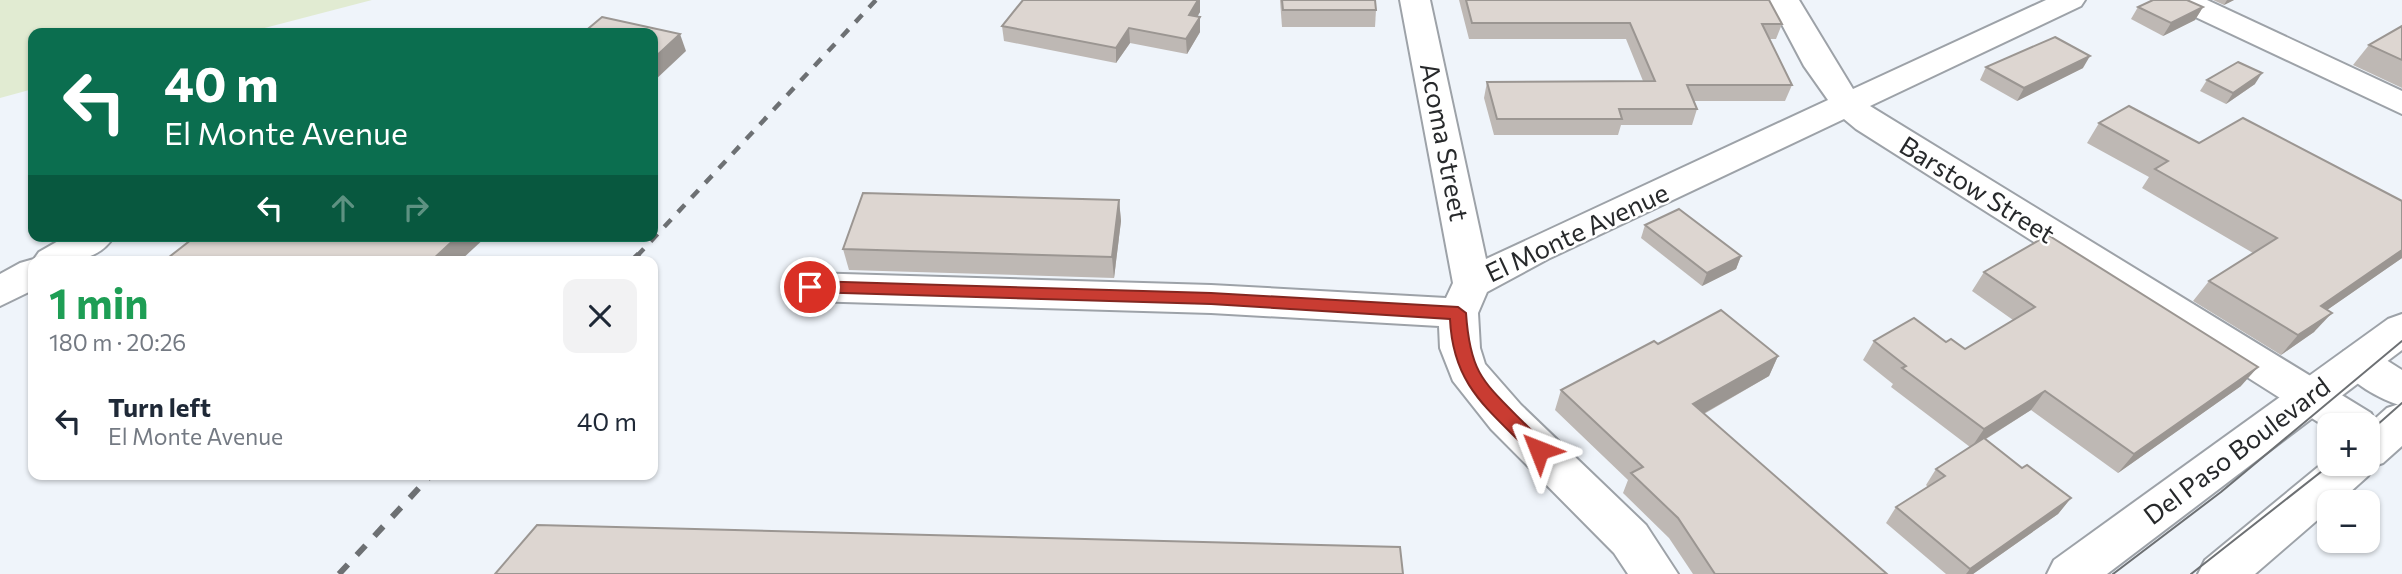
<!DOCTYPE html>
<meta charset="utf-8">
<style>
:root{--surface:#fff;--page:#f2f2f3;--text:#1f2937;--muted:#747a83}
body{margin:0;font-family:Commissioner,sans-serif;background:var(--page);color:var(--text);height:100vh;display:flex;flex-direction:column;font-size:26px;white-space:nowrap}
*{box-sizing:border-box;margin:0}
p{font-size:23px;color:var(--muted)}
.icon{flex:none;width:38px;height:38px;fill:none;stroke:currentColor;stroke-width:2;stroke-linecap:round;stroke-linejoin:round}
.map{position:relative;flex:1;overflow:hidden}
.side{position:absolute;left:28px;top:256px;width:630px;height:224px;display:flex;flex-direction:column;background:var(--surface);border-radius:14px;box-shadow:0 2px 5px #0004}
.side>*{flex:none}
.banner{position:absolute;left:28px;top:28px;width:630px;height:214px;border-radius:14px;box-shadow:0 2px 5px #0004;background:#0b6e4f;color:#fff;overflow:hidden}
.controls{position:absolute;left:2317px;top:413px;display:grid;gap:14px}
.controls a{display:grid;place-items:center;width:63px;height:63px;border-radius:14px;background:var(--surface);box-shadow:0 2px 5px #0004;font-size:35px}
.pin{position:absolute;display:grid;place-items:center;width:60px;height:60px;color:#fff;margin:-30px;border:4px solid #fff;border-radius:50%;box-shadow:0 2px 7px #0007}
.me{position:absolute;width:77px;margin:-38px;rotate:315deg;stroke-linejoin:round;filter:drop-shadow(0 0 5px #0008)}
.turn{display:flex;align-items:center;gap:24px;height:147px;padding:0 21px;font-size:32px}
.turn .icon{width:91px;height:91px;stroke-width:2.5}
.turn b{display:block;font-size:49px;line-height:60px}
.lanes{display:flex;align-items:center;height:66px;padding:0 21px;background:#0003;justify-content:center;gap:35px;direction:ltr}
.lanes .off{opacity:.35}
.round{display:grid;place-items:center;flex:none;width:74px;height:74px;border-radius:14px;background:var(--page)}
.overview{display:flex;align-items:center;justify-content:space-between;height:119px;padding:0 21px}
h1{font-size:42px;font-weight:700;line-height:52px;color:#1e9e55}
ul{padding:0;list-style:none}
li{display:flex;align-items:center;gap:21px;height:91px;padding:0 21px}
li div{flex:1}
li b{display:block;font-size:26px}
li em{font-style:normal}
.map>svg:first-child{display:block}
</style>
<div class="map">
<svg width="2402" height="574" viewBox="0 0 2402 574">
<rect width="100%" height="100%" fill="#eff4fa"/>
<path fill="#e1ebd2" d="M0,0H372L245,33H33V89L0,98Z"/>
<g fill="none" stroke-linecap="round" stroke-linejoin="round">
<g stroke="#9da2a8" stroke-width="4">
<g id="minor">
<path d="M1400,0H1430L1486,259L1828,100L1804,66L1769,0H1799L1853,89L2046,0H2085L2081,6L1870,106L2371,413L2377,425L2368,438V425H2329V429L1856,129L1844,119L1548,259L1487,292L1478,313L1480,348L1485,364L1521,405L1646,525L1678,574H1628L1614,553L1491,429L1453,381L1440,348L1439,326L1211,313L810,301L796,297L791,287L796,277L810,273L1211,285L1446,298L1453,283Z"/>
<path d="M2168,0H2207L2402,91V114L2172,6Z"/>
<path d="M67,236H114C97,265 63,261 33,261V290L0,306V274L20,263L34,259L39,252Z"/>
<path d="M2358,347L2372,351L2402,370V406C2380,399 2349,383 2338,362L2344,351Z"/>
</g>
</g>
<g stroke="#9da2a8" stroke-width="4">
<g id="major">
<path d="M2402,314V350L2107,574H2047L2054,560L2388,319Z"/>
<path d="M2402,403V446L2383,463L2374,466L2368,476L2339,502H2329V510L2255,574H2198L2205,560L2329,458V464H2368V425L2387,408Z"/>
</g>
</g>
<use href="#minor" fill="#fff" fill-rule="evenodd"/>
<use href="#major" fill="#fff" fill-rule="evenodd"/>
<g stroke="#6d7073" stroke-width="2">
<path d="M2368,433L2402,403"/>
<path d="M2113,574L2221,492L2402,341"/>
<path d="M2191,574L2331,464"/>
</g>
<path stroke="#6d7073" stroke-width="4.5" stroke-dasharray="10 10" stroke-linecap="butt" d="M637,256L876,0"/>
<g stroke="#6d7073" stroke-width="6" stroke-dasharray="13 13" stroke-linecap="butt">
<path d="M632,261L639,254"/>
<path d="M339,574L432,474"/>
</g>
</g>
<g fill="#beb8b4">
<path d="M1200,0V12L1197,17H1200V32L1187,54L1130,43L1116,63L1004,41L1002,26Z"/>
<path d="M1280,0H1375L1376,10L1375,27H1282Z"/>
<path d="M1459,0H1769L1782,24L1776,39H1769L1792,85L1785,101H1694L1697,109L1692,125H1621L1618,135H1494L1484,98L1487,82L1643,81L1626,39H1469Z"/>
<path d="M2213,0H2234L2224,5Z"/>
<path d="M2138,7H2203L2195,20L2163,36L2131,19Z"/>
<path d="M2402,26V88L2353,65L2369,45Z"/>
<path d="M1986,67L2083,68L2017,101L1980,80Z"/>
<path d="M2207,80L2255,84L2226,104L2200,91Z"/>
<path d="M2099,123L2199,143L2402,201V258L2327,310L2314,332L2281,355L2193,301L2209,281L2253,253L2142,188L2149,177L2087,143Z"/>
<path d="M1119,200L1121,221L1114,278L849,270L843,249Z"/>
<path d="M1645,225L1741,256L1736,269L1702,286L1641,238Z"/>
<path d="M1984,272L2241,386L2118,473L2031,410L1986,439L2022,468L2071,498L2058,514L1973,574H1946L1886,523L1896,507L1928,487L1926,485L1936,469L1970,447L1891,387L1893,384L1863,360L1874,341L1946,342L1965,349L2013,320L1972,291Z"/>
<path d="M1658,344L1778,356L1769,376L1704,414L1887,574H1693L1669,538L1623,493L1628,480L1555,410L1561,390Z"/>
</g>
<g fill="#9b9692">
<path d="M1198,0H1200V12L1189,30V15Z"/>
<path d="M2227,0H2234L2224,5Z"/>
<path d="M2203,7L2195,20L2163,36L2171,23Z"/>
<path d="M1200,17V32L1187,54L1186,39Z"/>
<path d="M1129,28L1130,43L1116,63V48Z"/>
<path d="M680,34L686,51L653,82V59Z"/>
<path d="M2090,56L2083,68L2017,101L2024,88Z"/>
<path d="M2262,73L2255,84L2226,104L2233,93Z"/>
<path d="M1119,200L1121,221L1114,278L1112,257Z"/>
<path d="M458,236H487L460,261H431Z"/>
<path d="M2402,250V258L2304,326L2321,306Z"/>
<path d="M1741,256L1736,269L1702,286L1707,273Z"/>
<path d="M2332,313L2314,332L2281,355L2298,335Z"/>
<path d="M1778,356L1769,376L1685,424L1693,404Z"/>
<path d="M2258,367L2241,386L2118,473L2134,454Z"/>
<path d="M2045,391L2031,410L1971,448L1984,429Z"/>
<path d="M2071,498L2058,514L1973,574H1966L1970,569Z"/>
</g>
<g fill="#ddd6d1" stroke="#9b9692" stroke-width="2">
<path d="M1023,0H1198L1189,15L1200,17L1186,39L1129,28L1116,48L1002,26Z"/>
<path d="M1282,0H1375L1376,10H1283Z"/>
<path d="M1466,0H1769L1782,24H1762L1792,85H1687L1697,109H1619L1622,119H1497L1487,82L1655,81L1630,23H1472Z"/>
<path d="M2153,0H2187L2203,7L2171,23L2138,7Z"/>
<path d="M602,17L680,34L653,59V33H583Z"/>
<path d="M2402,26V60L2369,45Z"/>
<path d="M2055,37L2090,56L2024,88L1986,67Z"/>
<path d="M2238,62L2262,73L2233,93L2207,80Z"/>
<path d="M2129,106L2199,143L2243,118L2402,201V250L2321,306L2332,313L2298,335L2209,281L2277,238L2155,169L2168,161L2099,123Z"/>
<path d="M863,193L1119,200L1112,257L843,249Z"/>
<path d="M1679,209L1741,256L1707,273L1645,225Z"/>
<path d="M2048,235L2258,367L2134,454L2045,391L1984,429L1902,368L1906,366L1874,341L1914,318L1946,342L1951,339L1965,349L2035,307L1984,272Z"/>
<path d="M196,236H458L431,261H164Z"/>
<path d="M1721,310L1778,356L1693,404L1887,574H1715L1678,518L1631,473L1643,467L1561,390L1654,341L1658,344Z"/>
<path d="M1984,438L2022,468L2027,465L2071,498L1970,569L1896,507L1945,476L1936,469Z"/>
<path d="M537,525L1400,547L1403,574H495Z"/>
</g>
<path fill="#c93c32" stroke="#832720" stroke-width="2" d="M810,281L1211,293L1458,307L1466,313C1470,372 1482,381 1522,421C1531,430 1542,439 1548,450L1545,455H1533C1489,409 1453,387 1450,319L1211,304L810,292L802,287Z"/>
<g text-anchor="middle" stroke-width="5" stroke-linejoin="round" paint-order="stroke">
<g font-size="26" fill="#27292b" stroke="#fff">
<text transform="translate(1444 142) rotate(79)" y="9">Acoma Street</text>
<text transform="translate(1977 190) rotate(32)" y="9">Barstow Street</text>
<text transform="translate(1577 233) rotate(-25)" y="9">El Monte Avenue</text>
<text transform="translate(2237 451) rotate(-37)" y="9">Del Paso Boulevard</text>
</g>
</g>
</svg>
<div class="controls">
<a>+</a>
<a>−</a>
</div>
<div class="pin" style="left:810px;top:287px;background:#d93025"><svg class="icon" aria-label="arrive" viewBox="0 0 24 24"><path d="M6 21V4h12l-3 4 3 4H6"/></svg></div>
<svg class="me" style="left:1539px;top:450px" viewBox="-20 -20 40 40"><path d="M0-17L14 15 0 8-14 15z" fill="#c93c32" stroke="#fff" stroke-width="4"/></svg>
<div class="banner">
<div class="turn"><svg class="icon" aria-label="left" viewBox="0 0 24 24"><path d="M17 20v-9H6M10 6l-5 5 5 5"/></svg><div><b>40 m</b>El Monte Avenue</div></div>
<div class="lanes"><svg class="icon" aria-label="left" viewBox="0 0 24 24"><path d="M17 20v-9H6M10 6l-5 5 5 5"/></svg><svg class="icon off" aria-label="ahead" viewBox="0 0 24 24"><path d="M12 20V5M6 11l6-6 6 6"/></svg><svg class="icon off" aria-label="right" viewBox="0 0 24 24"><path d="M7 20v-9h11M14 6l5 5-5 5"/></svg></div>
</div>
<section class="side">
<div class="overview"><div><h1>1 min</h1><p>180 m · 20:26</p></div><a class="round"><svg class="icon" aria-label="close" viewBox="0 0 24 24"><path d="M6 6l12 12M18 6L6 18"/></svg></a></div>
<ul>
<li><svg class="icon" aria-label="left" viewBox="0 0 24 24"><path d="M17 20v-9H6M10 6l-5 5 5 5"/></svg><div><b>Turn left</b><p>El Monte Avenue</p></div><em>40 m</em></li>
</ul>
</section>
</div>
